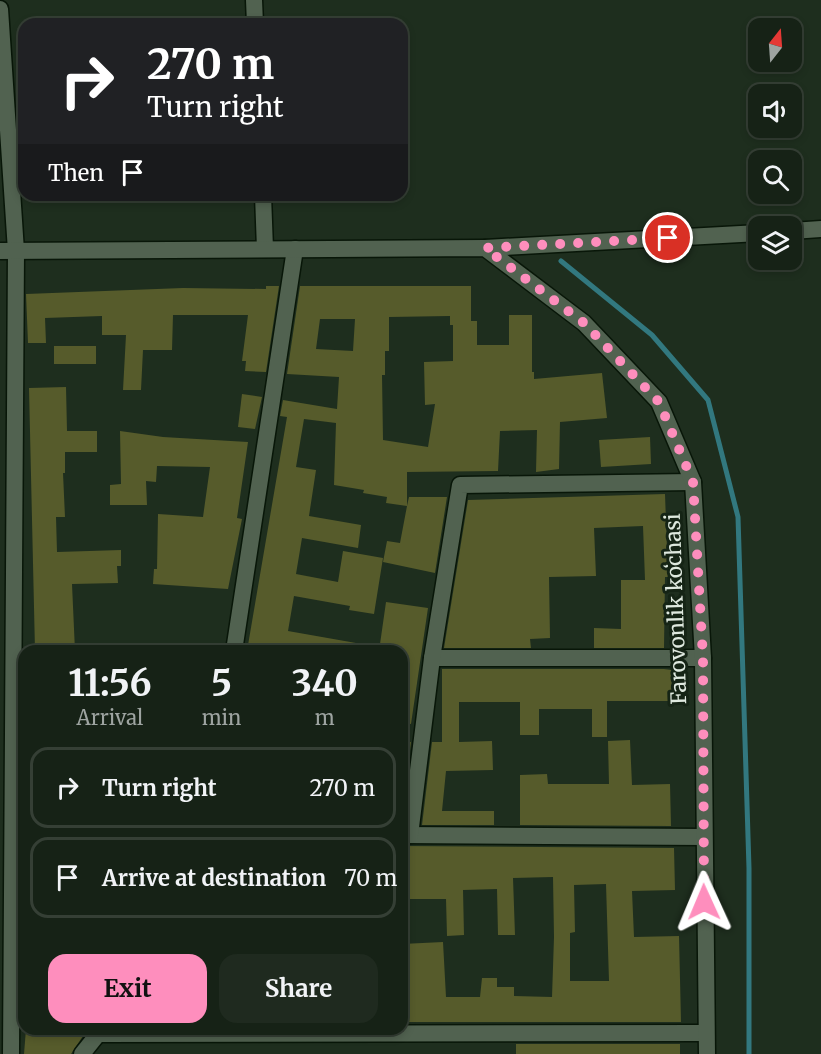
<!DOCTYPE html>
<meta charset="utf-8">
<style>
:root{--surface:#162216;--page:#1f2a1f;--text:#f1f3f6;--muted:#9ea4a1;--line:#353f35;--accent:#fe8ebd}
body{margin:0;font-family:Merriweather,serif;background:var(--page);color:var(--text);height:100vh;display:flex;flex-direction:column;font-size:22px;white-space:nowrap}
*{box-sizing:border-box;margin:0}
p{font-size:20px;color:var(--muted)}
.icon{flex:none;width:33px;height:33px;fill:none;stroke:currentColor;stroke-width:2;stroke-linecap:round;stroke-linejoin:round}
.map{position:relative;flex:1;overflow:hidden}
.details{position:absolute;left:18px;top:645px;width:390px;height:390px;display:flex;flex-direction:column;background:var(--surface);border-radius:18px;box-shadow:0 3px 9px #0003,0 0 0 2px var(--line)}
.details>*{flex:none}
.banner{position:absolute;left:18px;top:18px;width:390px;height:183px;border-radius:18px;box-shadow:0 3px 9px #0003,0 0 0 2px var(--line);background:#202124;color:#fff;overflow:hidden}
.needle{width:39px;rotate:17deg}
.fabs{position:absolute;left:748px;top:18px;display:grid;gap:12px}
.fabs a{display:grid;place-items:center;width:54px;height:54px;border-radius:12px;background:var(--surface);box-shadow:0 3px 9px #0003,0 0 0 2px var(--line);font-size:30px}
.pin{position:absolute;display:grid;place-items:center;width:51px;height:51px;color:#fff;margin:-26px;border:3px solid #fff;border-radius:50%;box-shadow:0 2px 6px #0007}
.me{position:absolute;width:66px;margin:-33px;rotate:359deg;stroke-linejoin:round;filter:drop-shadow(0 0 4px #0008)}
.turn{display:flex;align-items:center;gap:21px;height:126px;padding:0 30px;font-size:27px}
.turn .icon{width:78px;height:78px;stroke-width:2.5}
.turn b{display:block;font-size:42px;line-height:51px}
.then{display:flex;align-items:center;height:57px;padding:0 30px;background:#0003;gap:12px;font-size:22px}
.eta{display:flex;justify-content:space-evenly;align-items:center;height:102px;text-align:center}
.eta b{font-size:36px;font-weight:700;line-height:42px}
.primary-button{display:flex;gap:12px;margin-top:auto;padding:12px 30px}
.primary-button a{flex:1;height:69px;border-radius:18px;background:var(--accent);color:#111;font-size:24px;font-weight:700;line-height:69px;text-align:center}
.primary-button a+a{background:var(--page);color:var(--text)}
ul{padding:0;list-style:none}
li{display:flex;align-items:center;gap:18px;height:81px;margin:0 12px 9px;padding:0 18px;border:3px solid var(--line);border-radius:18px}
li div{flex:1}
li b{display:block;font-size:22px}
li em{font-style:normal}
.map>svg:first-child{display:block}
</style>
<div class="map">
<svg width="821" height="1054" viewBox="0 0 821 1054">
<rect width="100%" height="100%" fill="#1e2e1e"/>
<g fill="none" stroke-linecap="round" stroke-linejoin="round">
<path stroke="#32787f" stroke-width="5" d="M561,261L652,335L708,400L738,517L749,868V1054"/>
</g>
<g fill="#565b2b" fill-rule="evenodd">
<path d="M266,286H279L266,372L245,371L246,361H242L248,315H173L172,350H143L141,390H123L126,335H102V316L45,318L46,343H28L26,294L183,288L266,289Z"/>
<path d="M300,286H471V321H477V345H509V315H532V372H534V379L602,373L607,418L560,422L559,469L536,472L537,430L500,431L498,471L407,472V506L409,497H447L435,573L383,562L387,541L400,543L407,506L386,503L387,497L363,493L364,490L334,485L336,423L304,419L296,467L316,470L309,516L361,525L358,548L302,538L296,574L338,582L343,551L383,558L374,614L349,610L350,606L294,596L288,631L356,643V651H247L287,417L280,416L283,400L337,409L339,377L287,374ZM450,316V325H453V361L424,362L425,405L435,404L428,447L383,440L382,375H385V351H389V317ZM320,319H355L353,351L316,349Z"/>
<rect x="54" y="346" width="42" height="18"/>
<path d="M66,387L67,431H97V452H65V473H63L65,517H56L57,552L121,550V566H117L118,583L72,584L75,651H35L29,388Z"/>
<path d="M242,394L262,397L255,429L238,427Z"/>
<path d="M120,431L163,437L248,442L237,518L242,519L228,589L153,584L154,569H157L158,514L203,517L210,467L157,466L156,482L146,481L147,505H110V485L121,484Z"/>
<path d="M650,437L651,464L601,467L599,440Z"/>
<path d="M665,494L668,577H665L664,648H594V628L621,629V580H645L643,526L594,528L596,576L549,577L550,638L530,639L531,648H444L468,500Z"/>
<path d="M386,602L428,608L411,724L402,723V651H379Z"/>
<path d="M442,669H664L672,670V701H607V737H592V709H539V735H520V702H459V742L492,741L493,770L446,771L442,811H494V825H422L432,742H442Z"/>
<path d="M630,740L632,785L670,784L671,826L520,825V775L547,774L548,784H609L608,741Z"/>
<path d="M411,742L402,814V743Z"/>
<path d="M402,846L674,848L675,890L632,891L634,937L679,936L681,1022H402V944L443,942L446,997H480L482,978H497V987H514V996L552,997L554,937L553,877L513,878L515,935H498L497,889L463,890L464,935L447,936L446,899H402ZM606,884L609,981H570V933L575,932L574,885Z"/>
<path d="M26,1029H62L83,1036L71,1054H24Z"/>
<rect x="516" y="1044" width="164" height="10"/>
</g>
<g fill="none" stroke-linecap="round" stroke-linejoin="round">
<g stroke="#081608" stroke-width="19">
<g id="minor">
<path d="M254,0L255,24"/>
<path d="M0,9L16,251L11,1054"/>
<path d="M263,195L265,249"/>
<path d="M792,231L821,229"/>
<path d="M485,248L759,233"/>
<path d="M234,651L295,249"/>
<path d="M432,658H703"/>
<path d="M402,835L703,837"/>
<path d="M410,835L432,658L460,485L693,482"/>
<path d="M99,1034L705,1033"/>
<path d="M82,1054L102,1029"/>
</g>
</g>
<g stroke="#081608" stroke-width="19">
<path id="tertiary" d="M0,251L485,248L584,323L659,402L693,482L703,658L707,1054"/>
</g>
<use href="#minor" stroke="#516250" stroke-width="16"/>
<use href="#tertiary" stroke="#516250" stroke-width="16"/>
</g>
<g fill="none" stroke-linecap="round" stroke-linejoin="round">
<path stroke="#fe8ebd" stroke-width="10" stroke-dasharray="0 18" d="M668,238L485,248L584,323L659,402L693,482L703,658L704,902"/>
</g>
<g text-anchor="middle" stroke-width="6" stroke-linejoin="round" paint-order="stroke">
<g font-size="21" fill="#dfe9df" stroke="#152415">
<text transform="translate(676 609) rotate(-92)" y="7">Farovonlik koʻchasi</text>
</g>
</g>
</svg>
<div class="fabs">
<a><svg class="needle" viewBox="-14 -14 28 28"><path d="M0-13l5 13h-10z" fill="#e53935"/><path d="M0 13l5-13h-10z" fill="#9ea4a1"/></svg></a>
<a><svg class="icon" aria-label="sound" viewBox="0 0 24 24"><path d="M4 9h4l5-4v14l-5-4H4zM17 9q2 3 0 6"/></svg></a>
<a><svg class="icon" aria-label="search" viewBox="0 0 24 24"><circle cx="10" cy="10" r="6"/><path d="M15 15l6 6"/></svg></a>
<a><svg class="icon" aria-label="layers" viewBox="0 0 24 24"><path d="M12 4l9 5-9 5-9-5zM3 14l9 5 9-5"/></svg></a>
</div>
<div class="pin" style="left:668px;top:238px;background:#d93025"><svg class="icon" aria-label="arrive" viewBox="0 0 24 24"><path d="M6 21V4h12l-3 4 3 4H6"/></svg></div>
<svg class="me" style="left:704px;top:902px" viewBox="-20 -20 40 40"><path d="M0-17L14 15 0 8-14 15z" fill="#fe8ebd" stroke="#fff" stroke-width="4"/></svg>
<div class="banner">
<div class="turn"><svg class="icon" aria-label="right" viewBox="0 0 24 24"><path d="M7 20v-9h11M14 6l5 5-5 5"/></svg><div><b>270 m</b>Turn right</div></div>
<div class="then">Then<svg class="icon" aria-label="arrive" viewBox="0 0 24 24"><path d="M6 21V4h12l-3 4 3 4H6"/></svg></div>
</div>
<section class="details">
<div class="eta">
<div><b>11:56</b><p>Arrival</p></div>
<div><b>5</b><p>min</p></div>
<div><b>340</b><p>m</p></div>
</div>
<ul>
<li><svg class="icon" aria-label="right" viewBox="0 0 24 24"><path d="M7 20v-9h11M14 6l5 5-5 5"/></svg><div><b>Turn right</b></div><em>270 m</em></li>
<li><svg class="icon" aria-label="arrive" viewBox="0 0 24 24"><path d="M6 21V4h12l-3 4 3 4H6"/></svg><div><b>Arrive at destination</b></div><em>70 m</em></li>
</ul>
<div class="primary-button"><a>Exit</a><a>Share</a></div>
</section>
</div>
